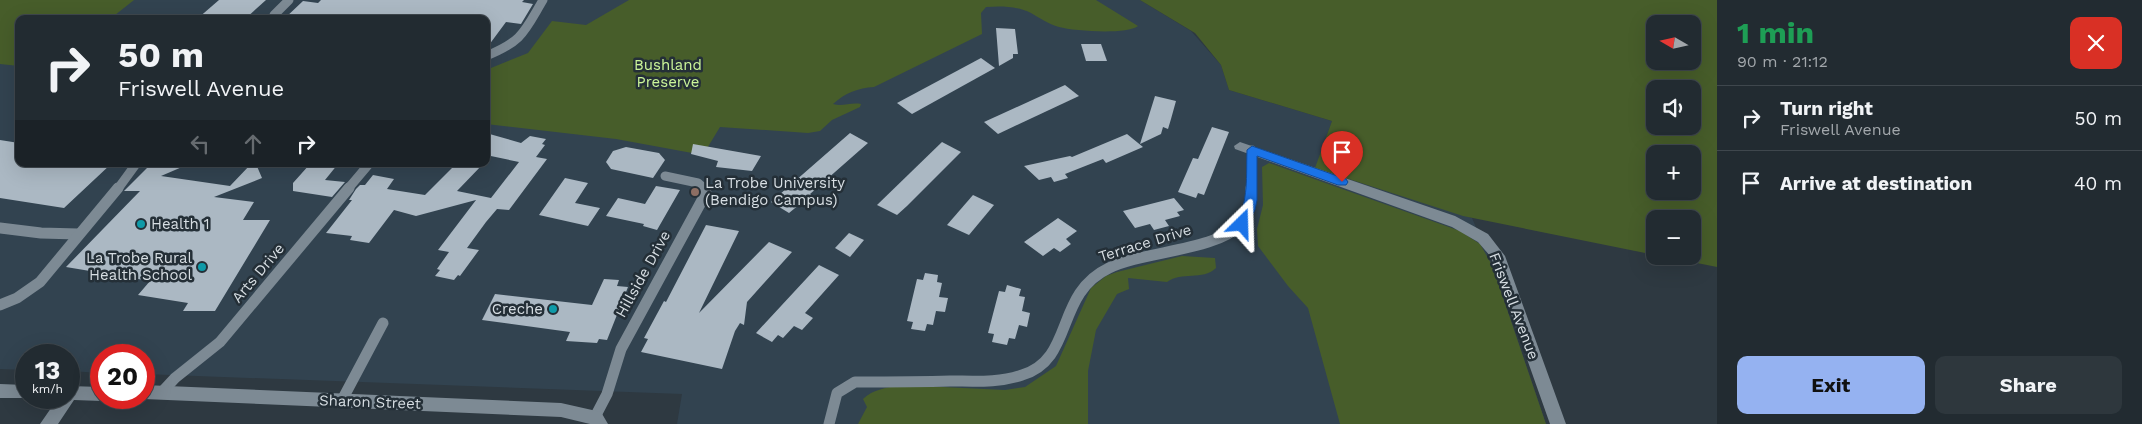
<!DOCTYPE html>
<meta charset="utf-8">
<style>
:root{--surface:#222b31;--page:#2e373d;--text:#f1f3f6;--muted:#a2a7ab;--line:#3f474d;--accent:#95b2f1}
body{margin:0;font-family:"Work Sans",sans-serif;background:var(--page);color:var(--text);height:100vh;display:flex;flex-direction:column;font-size:19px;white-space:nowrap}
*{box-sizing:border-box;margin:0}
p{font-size:16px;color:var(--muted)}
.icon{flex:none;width:28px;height:28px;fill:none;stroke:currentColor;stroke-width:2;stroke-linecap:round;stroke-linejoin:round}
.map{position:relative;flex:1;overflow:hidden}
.panel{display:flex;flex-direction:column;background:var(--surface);width:425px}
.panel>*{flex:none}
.guide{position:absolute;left:15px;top:15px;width:475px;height:152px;border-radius:10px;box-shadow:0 5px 20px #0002,0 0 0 1px var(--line);background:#222b31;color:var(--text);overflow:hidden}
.needle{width:32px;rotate:279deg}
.controls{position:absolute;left:1646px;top:15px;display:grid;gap:10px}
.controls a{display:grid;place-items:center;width:55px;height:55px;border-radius:10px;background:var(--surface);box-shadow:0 5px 20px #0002,0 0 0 1px var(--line);font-size:25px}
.speed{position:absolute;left:15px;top:344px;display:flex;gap:10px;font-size:25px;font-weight:700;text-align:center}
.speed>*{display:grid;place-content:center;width:65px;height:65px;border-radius:50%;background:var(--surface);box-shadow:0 5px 20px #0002,0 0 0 1px var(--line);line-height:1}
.speed small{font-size:12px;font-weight:400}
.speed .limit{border:8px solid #d22;background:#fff;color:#111}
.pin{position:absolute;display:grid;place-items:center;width:42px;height:42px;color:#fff;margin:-51px -21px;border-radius:50% 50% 50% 0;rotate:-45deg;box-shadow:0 0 5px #0007}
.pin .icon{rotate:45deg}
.me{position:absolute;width:55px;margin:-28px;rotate:22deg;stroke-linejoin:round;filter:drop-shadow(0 0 4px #0008)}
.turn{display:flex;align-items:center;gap:18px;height:105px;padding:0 20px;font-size:22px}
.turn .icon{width:65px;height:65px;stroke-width:2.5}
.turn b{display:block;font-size:35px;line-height:42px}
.lanes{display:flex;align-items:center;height:48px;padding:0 20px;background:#0003;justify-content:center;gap:25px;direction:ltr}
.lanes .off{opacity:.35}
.round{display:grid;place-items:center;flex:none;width:52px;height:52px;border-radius:10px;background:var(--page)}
.overview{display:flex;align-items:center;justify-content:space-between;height:85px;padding:0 20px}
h1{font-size:30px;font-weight:700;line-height:38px;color:#1e9e55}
.primary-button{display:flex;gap:10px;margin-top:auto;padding:10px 20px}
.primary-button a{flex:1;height:58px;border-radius:10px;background:var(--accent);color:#111;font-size:20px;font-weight:700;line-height:58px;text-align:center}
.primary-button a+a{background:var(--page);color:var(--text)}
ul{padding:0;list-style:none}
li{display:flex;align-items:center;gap:15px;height:65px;padding:0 20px;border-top:1px solid var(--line)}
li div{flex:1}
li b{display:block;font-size:19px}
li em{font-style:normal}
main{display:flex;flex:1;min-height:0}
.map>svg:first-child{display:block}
</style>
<main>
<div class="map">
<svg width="1717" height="424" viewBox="0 0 1717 424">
<rect width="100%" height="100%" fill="#2e3941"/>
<path fill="#324350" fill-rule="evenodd" d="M0,0H1140L1191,31L1221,65L1229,90L1332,121L1316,168L1472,218L1492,265L1546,424H677L682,394L144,374V355H101V373L69,371V355H26V370L0,369ZM19,19H486V164H19Z"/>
<g fill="#475d2a" fill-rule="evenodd">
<path d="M0,0H134L110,19H19V66L0,64Z"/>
<path d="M629,0H1096L1138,26C1126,35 1074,31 1059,27C1048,24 1040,18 1031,13C1017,6 1001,6 986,7L981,13L982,34L874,87C858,88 845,93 833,104C842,107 851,102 861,104L860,107L832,120L820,131L808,133L720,127L703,155L616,139L486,124V70L528,53L552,21L586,25Z"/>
<path d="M1140,0H1717V267L1662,256H1692V219H1655V255L1463,216L1315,168L1332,121L1229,90L1221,65L1195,33ZM1655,24H1692V61H1655ZM1655,89H1692V126H1655ZM1655,154H1692V191H1655Z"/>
<path d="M1269,163L1460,231L1480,244L1492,265L1546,424H1340L1308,308L1288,286L1258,246L1257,229L1263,205L1262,167Z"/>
<path d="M1182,256L1215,258L1216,268C1202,281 1182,271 1167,282L1128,278L1129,289L1117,294L1096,330L1088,371V424H858L867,407L863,399C873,389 887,388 900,385L1005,390L1025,387L1056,366L1091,288L1106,276L1117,272Z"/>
</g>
<g fill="#abb8c3">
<path d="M219,0H266L245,19H197Z"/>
<path d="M321,0H524L522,2L533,4L521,24L506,22L486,49V19H446L411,14L407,19H284L303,1L318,3Z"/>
<path d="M996,28L1015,29L1018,54H1013V58L999,66Z"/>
<path d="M1081,44H1101L1107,61H1086Z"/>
<path d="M981,58L995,68L912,114L897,103Z"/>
<path d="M1065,85L1079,96L998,134L984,122Z"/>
<path d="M1155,96L1176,101L1171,119L1168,129L1163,127L1161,134L1140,144Z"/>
<path d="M1212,127L1229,132L1204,195L1198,193L1196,198L1178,192L1193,158L1198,159Z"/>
<path d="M486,133L521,143L530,136L546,139L542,144L545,145L536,157L547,159L509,210L497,209L486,222L467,248L479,250L460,276L458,275L454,280L435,276L440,270L437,269L449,252L438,250L476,200L416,216L394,210L369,243L350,240L352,236L326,233L352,200H349L356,189L360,185H365L373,175L394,179L387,189L425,195L456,164H483L457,191L491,198L519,162L486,155Z"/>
<path d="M850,133L868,143L810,194L816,198L806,207L800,204L789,213L771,202Z"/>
<path d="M1127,134L1143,147L1106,163L1103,159L1065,174L1068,178L1054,182L1051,177L1039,180L1024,166L1070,156L1072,157Z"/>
<path d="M0,140L19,143V164H111L64,208L0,198Z"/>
<path d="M942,142L961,152L907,206L897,215L877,205Z"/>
<path d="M693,144L761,156L752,171L716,167L718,161L691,154Z"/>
<path d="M626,147L659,153L665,160L653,178L611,169L606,162L613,151Z"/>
<path d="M151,164H189L161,176L230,186L251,164H256L262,178L214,197L254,202L243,220H270L215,311H183L188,303L138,295L150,281L66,267L140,191H124Z"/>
<path d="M310,164H338L325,180L345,182L332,197L293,191V183Z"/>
<path d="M565,178L588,183L575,203L600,208L588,226L539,215Z"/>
<path d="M656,186L680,190L657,230L643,226L644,224L606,216L618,198L645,204Z"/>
<path d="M973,195L994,205L969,235L947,225Z"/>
<path d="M1174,198L1184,210L1177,212L1180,216L1165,220L1169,226L1154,230L1150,224L1135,228L1123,211Z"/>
<path d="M1058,218L1077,231L1066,239L1071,244L1060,252L1054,248L1043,256L1024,242Z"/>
<path d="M706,225L739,231L699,313L769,242L792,252L747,302L744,325L740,323L735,331L722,369L641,352L648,339L644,338L664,301L666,302Z"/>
<path d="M849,233L864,240L850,257L835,248Z"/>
<path d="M819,265L839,275L805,313L813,318L802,330L794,326L783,338L778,335L772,342L756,333Z"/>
<path d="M925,273L938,275L937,282L942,283L939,297L948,298L945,312L936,311L933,325L927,324L925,331L911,329L913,322L907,321L917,279L923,280Z"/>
<path d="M604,279L619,280L617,286L628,287L607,340L599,339L597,343L566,341L570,332L482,320L495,294L592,305Z"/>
<path d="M1007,285L1021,289L1019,296L1025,297L1022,311L1030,313L1027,327L1019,325L1015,339L1009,338L1007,345L992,342L994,334L988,333L999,291L1005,292Z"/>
</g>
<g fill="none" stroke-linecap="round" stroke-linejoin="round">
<g stroke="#7d8a94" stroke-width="9">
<path d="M274,15L289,0"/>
<path d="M486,56C523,41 524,32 543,0"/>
<path d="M665,176L698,183L706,190"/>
<path d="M117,190L136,164"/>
<path d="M347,190L369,164"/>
<path d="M1251,190L1252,150"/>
</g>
<g stroke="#7d8a94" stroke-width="11">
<path d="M0,228L41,233L78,234"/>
<path d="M0,305L17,298L40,282L118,188"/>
<path d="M162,392L175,378L220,342L349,188"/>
<path d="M341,402L383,323"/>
<path d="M595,417L607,394L621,349L706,193L705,188"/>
<path d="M829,424L837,393L855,382C887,382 918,382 950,381C974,381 999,383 1022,375C1075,359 1054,294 1109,268C1143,251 1216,251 1241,224C1250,215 1251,200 1251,188"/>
</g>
<g fill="#7d8a94" fill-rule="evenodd">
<path d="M1240,142L1455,216L1488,234L1505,256L1566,424H1550L1491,257L1478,242L1452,227L1235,149L1234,146Z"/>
<path d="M0,384L26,385V398H30H0Z"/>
<path d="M144,385L561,403L601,412L608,424H590L561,417L144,399L140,398H144Z"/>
<path d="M69,386L101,387V398H107L101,401L74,400L58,424H40L58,398H69Z"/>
</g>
</g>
<path fill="#1a73e8" stroke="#114b97" d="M1252,146L1346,179L1348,182L1346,185H1338L1257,156V200L1255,210L1246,227H1238L1236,224C1249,200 1246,176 1247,150Z"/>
<circle fill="#8d6e63" stroke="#242f37" stroke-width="2" cx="695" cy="192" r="5"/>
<g fill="#0f9aa8" stroke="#242f37" stroke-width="2">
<circle cx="141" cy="224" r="5"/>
<circle cx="202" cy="267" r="5"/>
<circle cx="553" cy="309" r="5"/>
</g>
<g text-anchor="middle" stroke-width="5" stroke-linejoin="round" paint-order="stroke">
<g font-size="15" fill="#cbf599" stroke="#242f37">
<text x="668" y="70">Bushland<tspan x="668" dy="17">Preserve</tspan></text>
</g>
<g font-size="15" fill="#d7dee3" stroke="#242f37" text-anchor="start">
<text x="705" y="188">La Trobe University<tspan x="705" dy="17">(Bendigo Campus)</tspan></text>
<text x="151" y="229">Health 1</text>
<text x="192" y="263" text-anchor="end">La Trobe Rural<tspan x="192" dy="17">Health School</tspan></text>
<text x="543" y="314" text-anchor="end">Creche</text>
</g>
<g font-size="15" fill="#d7dee3" stroke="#242f37">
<text transform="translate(1145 243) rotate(-17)" y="5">Terrace Drive</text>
<text transform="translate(258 273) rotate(-50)" y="5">Arts Drive</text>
<text transform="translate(643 274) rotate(-61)" y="5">Hillside Drive</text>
<text transform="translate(1514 306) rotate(69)" y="5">Friswell Avenue</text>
<text transform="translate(370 402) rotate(2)" y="5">Sharon Street</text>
</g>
</g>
</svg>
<div class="controls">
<a><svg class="needle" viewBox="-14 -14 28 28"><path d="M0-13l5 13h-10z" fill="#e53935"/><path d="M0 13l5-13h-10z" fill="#a2a7ab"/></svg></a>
<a><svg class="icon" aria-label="sound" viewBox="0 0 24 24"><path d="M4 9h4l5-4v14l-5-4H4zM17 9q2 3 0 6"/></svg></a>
<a>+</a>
<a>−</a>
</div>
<div class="speed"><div>13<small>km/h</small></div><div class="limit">20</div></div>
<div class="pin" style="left:1342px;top:182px;background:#d93025"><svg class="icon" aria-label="arrive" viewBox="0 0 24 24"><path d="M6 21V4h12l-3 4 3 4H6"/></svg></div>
<svg class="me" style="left:1242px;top:224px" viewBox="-20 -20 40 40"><path d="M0-17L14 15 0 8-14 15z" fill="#1a73e8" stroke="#fff" stroke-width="4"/></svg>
<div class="guide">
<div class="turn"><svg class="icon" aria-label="right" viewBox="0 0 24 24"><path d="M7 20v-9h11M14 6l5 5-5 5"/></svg><div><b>50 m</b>Friswell Avenue</div></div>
<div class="lanes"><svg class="icon off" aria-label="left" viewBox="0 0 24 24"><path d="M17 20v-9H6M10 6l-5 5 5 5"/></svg><svg class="icon off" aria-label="ahead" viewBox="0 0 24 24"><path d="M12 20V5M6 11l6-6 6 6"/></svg><svg class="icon" aria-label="right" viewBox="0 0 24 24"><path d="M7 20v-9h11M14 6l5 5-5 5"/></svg></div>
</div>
</div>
<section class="panel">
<div class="overview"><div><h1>1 min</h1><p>90 m · 21:12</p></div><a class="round" style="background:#d93025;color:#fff"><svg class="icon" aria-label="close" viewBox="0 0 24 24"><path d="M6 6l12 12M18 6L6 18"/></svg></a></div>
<ul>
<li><svg class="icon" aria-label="right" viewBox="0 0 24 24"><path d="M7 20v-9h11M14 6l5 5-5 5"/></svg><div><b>Turn right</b><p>Friswell Avenue</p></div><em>50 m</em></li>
<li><svg class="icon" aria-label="arrive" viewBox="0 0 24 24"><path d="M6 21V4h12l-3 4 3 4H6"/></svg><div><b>Arrive at destination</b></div><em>40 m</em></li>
</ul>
<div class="primary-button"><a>Exit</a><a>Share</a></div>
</section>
</main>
